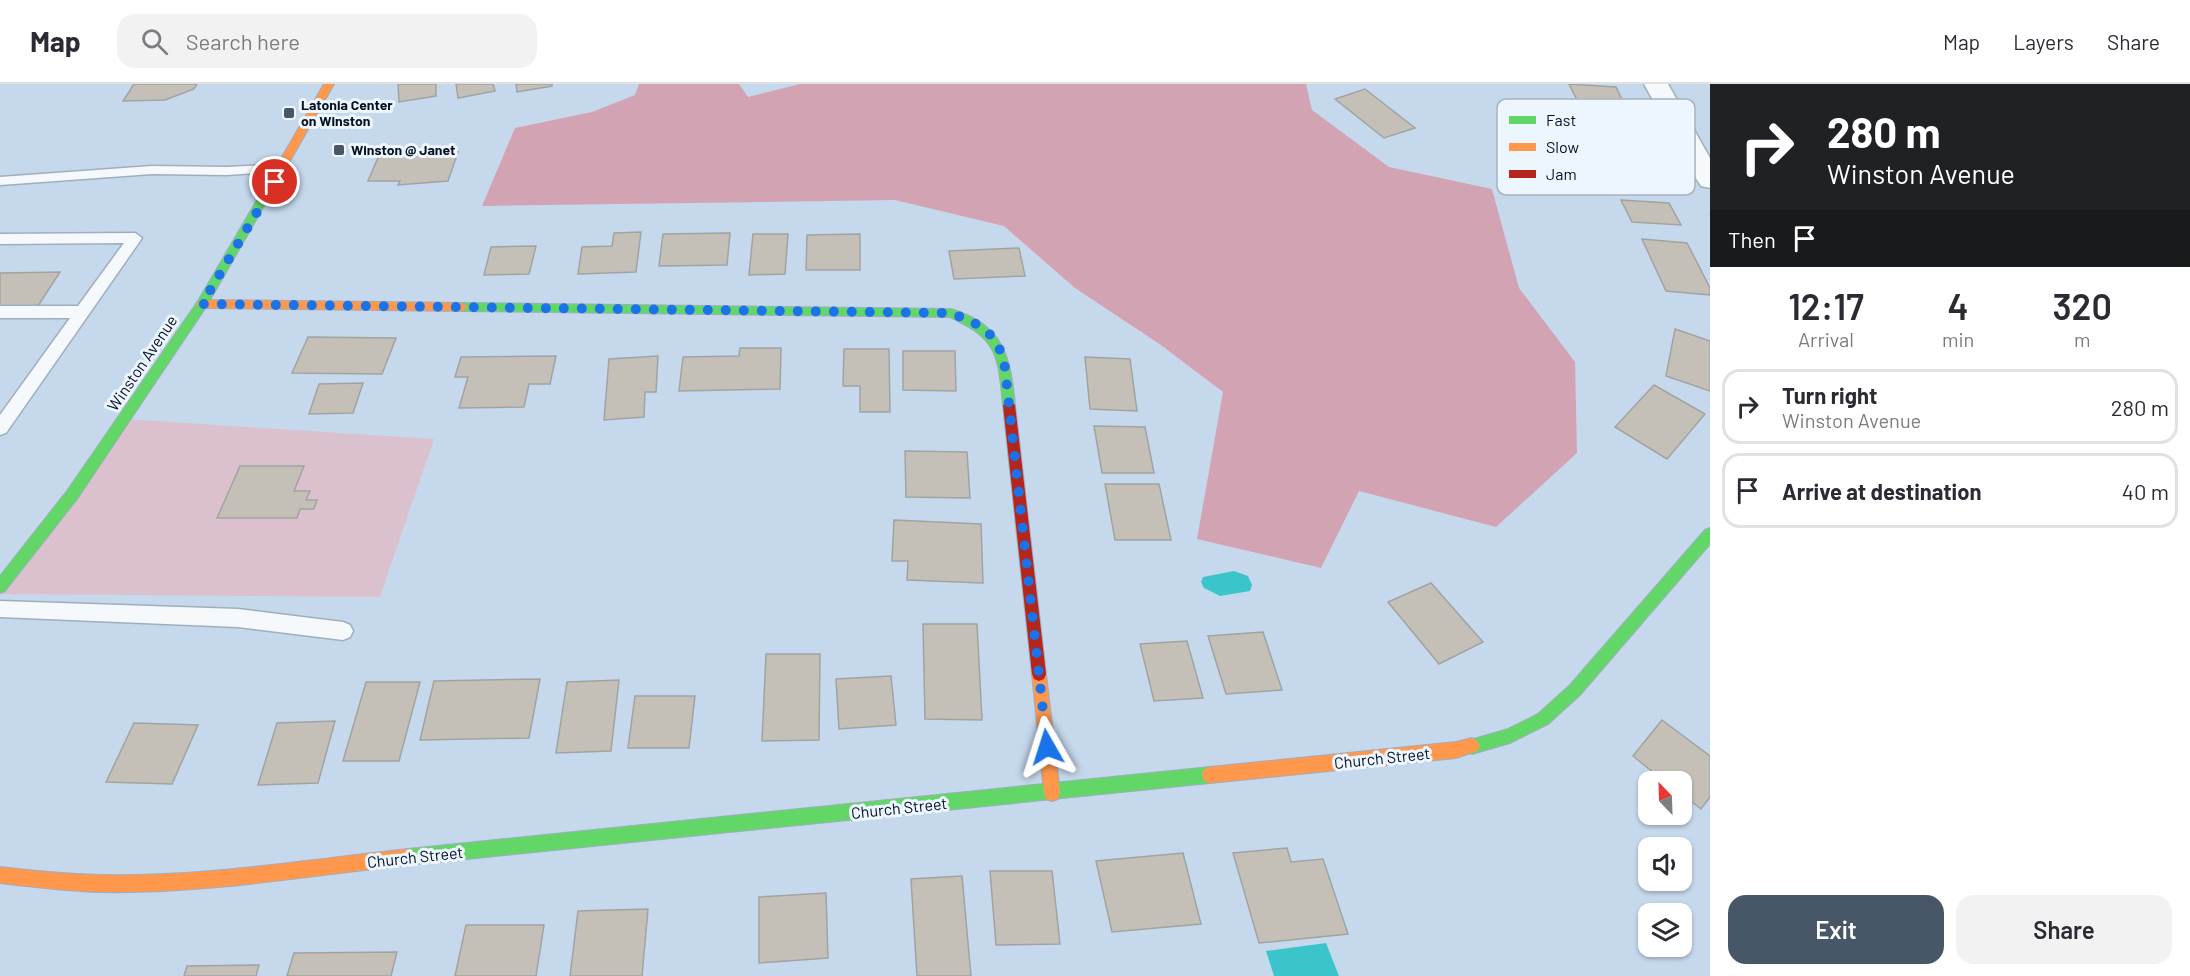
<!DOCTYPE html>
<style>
:root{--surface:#fff;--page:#f2f2f3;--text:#2b2b33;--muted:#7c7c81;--line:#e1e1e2;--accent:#485768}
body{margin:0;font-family:Barlow,sans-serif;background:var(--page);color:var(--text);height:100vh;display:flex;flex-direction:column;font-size:22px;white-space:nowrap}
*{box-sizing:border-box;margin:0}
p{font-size:20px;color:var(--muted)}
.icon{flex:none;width:33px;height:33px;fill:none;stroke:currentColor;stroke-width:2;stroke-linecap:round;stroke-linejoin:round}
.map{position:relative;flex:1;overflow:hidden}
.side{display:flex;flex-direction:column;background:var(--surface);width:480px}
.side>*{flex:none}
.top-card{background:#202124;color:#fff;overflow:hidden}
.needle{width:39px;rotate:337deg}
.buttons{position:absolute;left:1638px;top:687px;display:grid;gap:12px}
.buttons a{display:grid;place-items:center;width:54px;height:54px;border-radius:12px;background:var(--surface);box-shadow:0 2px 4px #0004;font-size:30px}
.pin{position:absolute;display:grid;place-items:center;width:51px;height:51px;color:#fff;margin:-26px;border:3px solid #fff;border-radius:50%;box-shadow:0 2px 6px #0007}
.me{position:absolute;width:66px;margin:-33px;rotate:354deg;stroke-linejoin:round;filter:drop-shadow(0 0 4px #0008)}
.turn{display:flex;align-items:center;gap:21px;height:126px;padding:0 18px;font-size:27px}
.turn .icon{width:78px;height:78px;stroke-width:2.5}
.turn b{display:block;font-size:42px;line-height:51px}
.then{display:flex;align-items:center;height:57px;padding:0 18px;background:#0003;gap:12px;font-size:22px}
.eta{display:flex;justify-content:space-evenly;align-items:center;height:102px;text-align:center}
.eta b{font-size:36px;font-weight:600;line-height:42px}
.button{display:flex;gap:12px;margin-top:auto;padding:12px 18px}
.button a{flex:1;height:69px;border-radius:18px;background:var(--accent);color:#fff;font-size:24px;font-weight:600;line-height:69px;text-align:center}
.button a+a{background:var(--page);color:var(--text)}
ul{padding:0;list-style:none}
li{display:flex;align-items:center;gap:18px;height:75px;margin:0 12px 9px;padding:0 6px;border:3px solid var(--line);border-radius:18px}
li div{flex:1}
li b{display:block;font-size:22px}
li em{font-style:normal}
header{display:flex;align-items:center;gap:36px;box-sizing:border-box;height:84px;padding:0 30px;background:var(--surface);border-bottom:2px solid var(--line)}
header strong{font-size:28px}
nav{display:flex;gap:33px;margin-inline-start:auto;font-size:21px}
.search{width:420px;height:54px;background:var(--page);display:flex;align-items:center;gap:15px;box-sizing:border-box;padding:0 21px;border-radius:18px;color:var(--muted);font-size:22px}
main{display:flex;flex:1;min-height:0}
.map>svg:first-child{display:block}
</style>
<header>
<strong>Map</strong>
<div class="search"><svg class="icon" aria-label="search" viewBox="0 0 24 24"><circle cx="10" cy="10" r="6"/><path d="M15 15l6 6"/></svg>Search here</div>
<nav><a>Map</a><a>Layers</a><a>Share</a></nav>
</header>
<main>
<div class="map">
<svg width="1710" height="892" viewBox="0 0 1710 892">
<rect width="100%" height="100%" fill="#c6d8ec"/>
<path fill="#dbc1cd" d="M124,335L434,355L380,513L0,510V503Z"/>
<path fill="#d2a3b3" d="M639,0H739L748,13L800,0H1306L1312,26L1389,83L1492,105L1519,204L1575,278L1577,369L1496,443L1359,407L1321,484L1197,455L1223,308L1161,261L1075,204L1004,142L895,116L482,122L515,44L592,28L635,11Z"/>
<g fill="#3bc5ca">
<path d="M1234,487L1248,492L1252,501L1250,507L1220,512L1204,504L1201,498L1203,493Z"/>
<path d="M1326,859L1339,892H1274L1266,867Z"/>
</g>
<g fill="#c4c0b8" stroke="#a1a3a3" stroke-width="1.5">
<path d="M134,0H197L194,5L165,16L123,17Z"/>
<path d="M398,0H436V12L399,18Z"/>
<path d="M456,0H493L495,7L458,14Z"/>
<path d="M516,0H552V2L517,8Z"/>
<path d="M1569,0L1616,3L1624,20L1577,16Z"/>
<path d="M1365,5L1415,44L1384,54L1335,15Z"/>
<path d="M458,68L448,97L398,101L400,97H368L380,69Z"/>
<path d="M1621,116L1669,119L1681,141L1632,138Z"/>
<path d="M641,148L636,188L578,190L582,163L612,162L614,149Z"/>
<path d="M730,149L727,181L659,182L663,150Z"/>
<path d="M753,150H788L785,190L749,191Z"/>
<path d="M860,150V186H806L807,151Z"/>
<path d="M1642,155L1687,159L1710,204V211L1666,207Z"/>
<path d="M536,162L529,190L484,191L491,163Z"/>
<path d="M1019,164L1025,192L954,195L949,167Z"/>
<path d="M60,188L38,222L0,223V189Z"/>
<path d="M1675,245L1710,257V307L1666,292Z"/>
<path d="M308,253L396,254L382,290L292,289Z"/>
<path d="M740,264H781L780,305L679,307L683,273L739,272Z"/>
<path d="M844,265H889L890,328H860V302H843Z"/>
<path d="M903,267H955L956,307L903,306Z"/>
<path d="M556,272L550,300H529L524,323L459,324L468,293H455L461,273Z"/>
<path d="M658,272L656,308H645L644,333L604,336L609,275Z"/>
<path d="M1085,273L1130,275L1137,327L1090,325Z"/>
<path d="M363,299L353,329L309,330L319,300Z"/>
<path d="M1654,301L1705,330L1667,375L1615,343Z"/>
<path d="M1094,342L1145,343L1154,389H1102Z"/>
<path d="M905,367L967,368L970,414L906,413Z"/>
<path d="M240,382H304L294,407H310L306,416H317L314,425H300L297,434H217Z"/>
<path d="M1105,400H1159L1171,456H1115Z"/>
<path d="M894,436L981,440L983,499L907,496L908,477H892Z"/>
<path d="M1431,499L1483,558L1439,580L1388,518Z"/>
<path d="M923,540H977L982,636L925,635Z"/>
<path d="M1263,548L1282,606L1226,610L1208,552Z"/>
<path d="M1187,557L1203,614L1154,617L1140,560Z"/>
<path d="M766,570H820L819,656L762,657Z"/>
<path d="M891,592L896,641L839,645L836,595Z"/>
<path d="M540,595L529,654L420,656L434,597Z"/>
<path d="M619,596L611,667L556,669L567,598Z"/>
<path d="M366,598H420L399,677H343Z"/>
<path d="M635,612H695L689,664H628Z"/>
<path d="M1662,636L1710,672V713L1701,725L1682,710V698H1665L1633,672Z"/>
<path d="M335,637L318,699L258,701L277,639Z"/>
<path d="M134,639L198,641L172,700L106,698Z"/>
<path d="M1287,764L1291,778L1323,775L1348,850L1259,859L1233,769Z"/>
<path d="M1183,769L1201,840L1112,848L1096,777Z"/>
<path d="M990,787H1052L1060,860L996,861Z"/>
<path d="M962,792L971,892H917L911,795Z"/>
<path d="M826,809L828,874L759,879V813Z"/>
<path d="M648,825L642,892H570L578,827Z"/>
<path d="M466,841H544L536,892H455Z"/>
<path d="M397,868L391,892H287L294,869Z"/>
<path d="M259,881L256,892H184L187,882Z"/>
</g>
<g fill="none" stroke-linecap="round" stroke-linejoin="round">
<g stroke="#9faebf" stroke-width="3">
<g id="lane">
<path d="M283,80L290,84L288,87L227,91L152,90L0,101V93L152,82L227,83Z"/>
<path d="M135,149L142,154L140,157L6,349L0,351V331L70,234H0V222H78L124,159L0,160V150Z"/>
<path d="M0,517L238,525L343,538L350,541L353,547L350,553L343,556L238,543L0,533Z"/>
</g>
</g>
<g stroke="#9faebf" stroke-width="3">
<path id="street" d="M1644,0H1668L1710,74V104L1701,102L1697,96Z"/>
</g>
<g stroke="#9faebf" stroke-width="2">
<g id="fast">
<path d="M279,84L284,87L206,223L77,415L5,507L0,509V492L67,407L198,217L274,87Z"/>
<path d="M462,219L951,225C1004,241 1010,272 1015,321L1009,326L1003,321C998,271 998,255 950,233L462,227L456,223Z"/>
<path d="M1710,444V460L1580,611L1548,640L1510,659L1472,670L1467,667L1464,662L1467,657L1508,645L1538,630L1570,601L1705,446Z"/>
<path d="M1210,683L1216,685L1218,691L1216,697L1210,699L408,781L402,779L400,773L402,767L408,765Z"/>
</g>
</g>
<g stroke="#9faebf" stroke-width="2">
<g id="slow">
<path d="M324,0H334L283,89H275L274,87Z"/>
<path d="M202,216L462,219L468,223L462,227L202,224L196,220Z"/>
<path d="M1039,583L1044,585L1046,590L1060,709L1058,715L1052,717L1046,715L1044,709L1032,590L1034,585Z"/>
<path d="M1472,654L1477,657L1480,662L1477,667L1456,674L1210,699L1204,697L1202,691L1204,685L1210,683L1456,658Z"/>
<path d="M408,765L414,767L416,773L414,779L408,781C306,792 203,810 100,808C66,807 33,803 0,799V783C33,787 66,790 100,791C203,793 306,776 408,765Z"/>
</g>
</g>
<g stroke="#9faebf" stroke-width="2">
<path id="jam" d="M1009,316L1015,321L1046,590L1044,595L1039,597L1034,595L1032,590L1003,321Z"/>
</g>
<use href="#lane" fill="#f6f9fc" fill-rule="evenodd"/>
<use href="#street" fill="#f6f9fc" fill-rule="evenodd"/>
<use href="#fast" fill="#63d668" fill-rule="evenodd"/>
<use href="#slow" fill="#ff974d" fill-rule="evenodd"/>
<use href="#jam" fill="#b3261e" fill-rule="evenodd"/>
</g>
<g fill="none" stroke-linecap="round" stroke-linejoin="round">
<path stroke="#1a73e8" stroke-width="10" stroke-dasharray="0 18" d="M275,98L202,220L951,229C980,241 993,245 1004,276L1047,663"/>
</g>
<g fill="#485768" stroke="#edf5ff" stroke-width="2">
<rect x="283" y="23" width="12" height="12" rx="3"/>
<rect x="333" y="60" width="12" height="12" rx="3"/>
</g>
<g text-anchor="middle" stroke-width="6" stroke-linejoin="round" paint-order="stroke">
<g font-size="14" font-weight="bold" fill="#041121" stroke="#edf5ff" text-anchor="start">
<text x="301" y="26">Latonia Center<tspan x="301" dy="16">on Winston</tspan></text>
<text x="351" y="71">Winston @ Janet</text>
</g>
<g font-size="16" fill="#041121" stroke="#edf5ff">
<text transform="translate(142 279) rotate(-56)" y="6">Winston Avenue</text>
<text transform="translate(1382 674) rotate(-6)" y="6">Church Street</text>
<text transform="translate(899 724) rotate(-6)" y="6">Church Street</text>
<text transform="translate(415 773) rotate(-6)" y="6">Church Street</text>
</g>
</g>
<rect x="1497" y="15" width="198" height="96" rx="9" fill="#edf5ff" stroke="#a7b1bc" stroke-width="1.5"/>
<rect x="1509" y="32" width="27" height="8" fill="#63d668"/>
<rect x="1509" y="59" width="27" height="8" fill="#ff974d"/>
<rect x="1509" y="86" width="27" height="8" fill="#b3261e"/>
<g font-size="16" fill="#041121">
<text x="1546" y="42">Fast</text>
<text x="1546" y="69">Slow</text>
<text x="1546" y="96">Jam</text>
</g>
</svg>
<div class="buttons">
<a><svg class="needle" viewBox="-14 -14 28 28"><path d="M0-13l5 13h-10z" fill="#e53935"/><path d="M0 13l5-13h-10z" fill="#7c7c81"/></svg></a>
<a><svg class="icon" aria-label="sound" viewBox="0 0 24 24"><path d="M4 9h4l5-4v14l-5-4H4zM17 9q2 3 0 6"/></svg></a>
<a><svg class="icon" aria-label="layers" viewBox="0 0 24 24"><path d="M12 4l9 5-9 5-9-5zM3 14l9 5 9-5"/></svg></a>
</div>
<div class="pin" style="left:275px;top:98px;background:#d93025"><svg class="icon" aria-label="arrive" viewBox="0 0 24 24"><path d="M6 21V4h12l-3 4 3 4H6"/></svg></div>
<svg class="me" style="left:1047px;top:663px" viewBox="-20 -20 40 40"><path d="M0-17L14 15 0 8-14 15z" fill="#1a73e8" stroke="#fff" stroke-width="4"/></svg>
</div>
<section class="side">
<div class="top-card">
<div class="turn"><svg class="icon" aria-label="right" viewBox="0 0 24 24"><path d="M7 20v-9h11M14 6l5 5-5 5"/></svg><div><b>280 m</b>Winston Avenue</div></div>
<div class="then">Then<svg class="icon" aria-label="arrive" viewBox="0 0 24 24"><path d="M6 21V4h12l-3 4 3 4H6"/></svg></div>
</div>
<div class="eta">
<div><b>12:17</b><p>Arrival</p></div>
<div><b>4</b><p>min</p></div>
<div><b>320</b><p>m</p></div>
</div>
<ul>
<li><svg class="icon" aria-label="right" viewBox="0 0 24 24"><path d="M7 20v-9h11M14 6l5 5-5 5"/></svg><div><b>Turn right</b><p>Winston Avenue</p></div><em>280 m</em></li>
<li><svg class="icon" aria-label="arrive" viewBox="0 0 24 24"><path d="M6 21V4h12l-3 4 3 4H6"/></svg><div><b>Arrive at destination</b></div><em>40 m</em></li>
</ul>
<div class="button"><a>Exit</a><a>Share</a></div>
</section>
</main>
